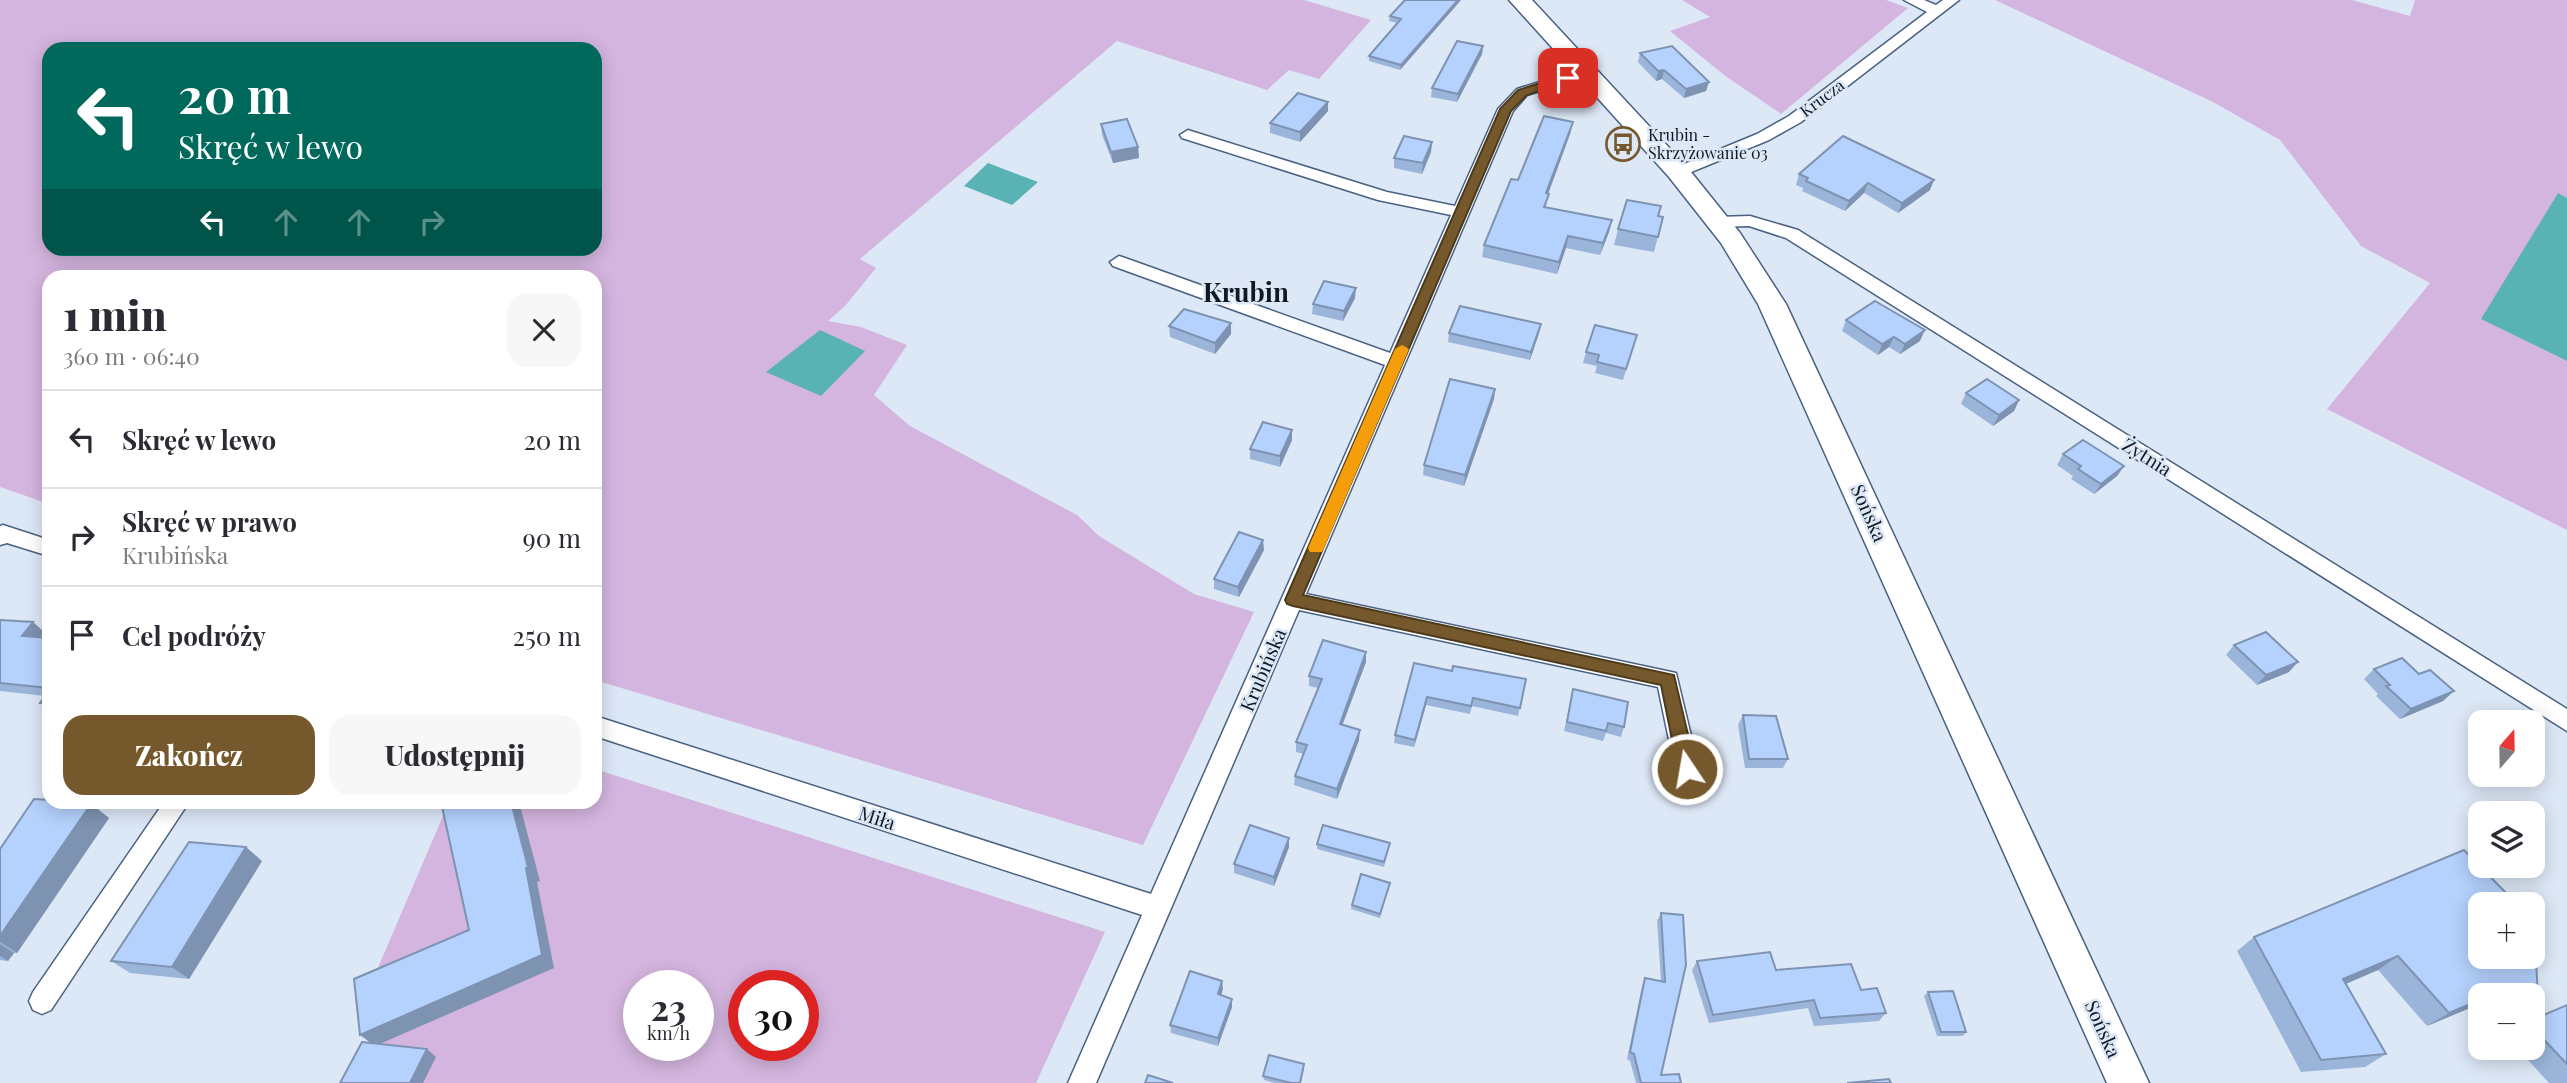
<!DOCTYPE html>
<html lang="pl">
<meta charset="utf-8">
<style>
:root{--surface:#fff;--page:#f7f7f7;--text:#2b2b33;--muted:#7c7c81;--line:#e1e1e2;--accent:#75592c}
body{margin:0;font-family:"Playfair Display",serif;background:var(--page);color:var(--text);height:100vh;display:flex;flex-direction:column;font-size:26px;white-space:nowrap}
*{box-sizing:border-box;margin:0}
p{font-size:23px;color:var(--muted)}
.icon{flex:none;width:38px;height:38px;fill:none;stroke:currentColor;stroke-width:2;stroke-linecap:round;stroke-linejoin:round}
.map{position:relative;flex:1;overflow:hidden}
.panel{position:absolute;left:42px;top:270px;width:560px;height:539px;display:flex;flex-direction:column;background:var(--surface);border-radius:21px;box-shadow:0 4px 18px #0003}
.panel>*{flex:none}
.guide{position:absolute;left:42px;top:42px;width:560px;height:214px;border-radius:21px;box-shadow:0 4px 18px #0003;background:#00695c;color:#fff;overflow:hidden}
.needle{width:46px;rotate:20deg}
.buttons{position:absolute;left:2468px;top:710px;display:grid;gap:14px}
.buttons a{display:grid;place-items:center;width:77px;height:77px;border-radius:14px;background:var(--surface);box-shadow:0 4px 18px #0003;font-size:35px}
.speed{position:absolute;left:623px;top:970px;display:flex;gap:14px;font-size:35px;font-weight:700;text-align:center}
.speed>*{display:grid;place-content:center;width:91px;height:91px;border-radius:50%;background:var(--surface);box-shadow:0 4px 18px #0003;line-height:1}
.speed small{font-size:18px;font-weight:400}
.speed .limit{border:10px solid #d22;background:#fff;color:#111}
.pin{position:absolute;display:grid;place-items:center;width:60px;height:60px;color:#fff;margin:-30px;border-radius:14px;box-shadow:0 4px 10px #0006}
.me{position:absolute;width:77px;margin:-38px;rotate:348deg;stroke-linejoin:round;filter:drop-shadow(0 0 5px #0008)}
.turn{display:flex;align-items:center;gap:24px;height:147px;padding:0 21px;font-size:32px}
.turn .icon{width:91px;height:91px;stroke-width:2.5}
.turn b{display:block;font-size:49px;line-height:60px}
.lanes{display:flex;align-items:center;height:66px;padding:0 21px;background:#0003;justify-content:center;gap:35px;direction:ltr}
.lanes .off{opacity:.35}
.round{display:grid;place-items:center;flex:none;width:74px;height:74px;border-radius:21px;background:var(--page)}
.overview{display:flex;align-items:center;justify-content:space-between;height:119px;padding:0 21px}
h1{font-size:42px;font-weight:800;line-height:52px}
.button{display:flex;gap:14px;margin-top:auto;padding:14px 21px}
.button a{flex:1;height:80px;border-radius:21px;background:var(--accent);color:#fff;font-size:28px;font-weight:800;line-height:80px;text-align:center}
.button a+a{background:var(--page);color:var(--text)}
ul{padding:0;list-style:none}
li{display:flex;align-items:center;gap:21px;height:98px;padding:0 21px;border-top:2px solid var(--line)}
li div{flex:1}
li b{display:block;font-size:26px}
li em{font-style:normal}
.map>svg:first-child{display:block}
</style>
<div class="map">
<svg width="2567" height="1083" viewBox="0 0 2567 1083">
<rect width="100%" height="100%" fill="#dde8f7"/>
<g fill="#d4b5df" fill-rule="evenodd">
<path d="M0,0H1304L1371,20L1319,79L1289,70L1267,90L1117,41L860,259L876,268L845,306L828,321L861,327L907,345L874,395L910,426L1077,515L1099,536L1194,594L1254,612L1143,845L595,680V276H49V504L0,487ZM49,49H595V248H49Z"/>
<path d="M1682,0H1886L1908,8L1781,114L1724,75L1670,31L1710,17Z"/>
<path d="M1995,0H2352L2410,16L2415,0H2567V198L2558,193L2482,319L2567,361V530L2327,409L2430,283L2361,246L2280,140L2211,101Z"/>
<path d="M595,769L1105,932L1036,1083H349L368,1047V991L449,802H595ZM639,985H698V1045H639ZM744,985H803V1045H744Z"/>
</g>
<g fill="#59b2b3">
<path d="M988,163L1038,182L1012,205L964,186Z"/>
<path d="M2558,193L2567,198V361L2481,319Z"/>
<path d="M820,330L865,351L821,396L766,372Z"/>
</g>
<g fill="none" stroke-linecap="round" stroke-linejoin="round">
<g stroke="#496182" stroke-width="3">
<g id="street">
<path d="M1904,0H1924L1936,5L1943,0H1959L1801,122L1769,140L1684,175H1672L1670,172L1672,169L1757,134L1789,116L1927,12Z"/>
<path d="M1587,67L1595,72L1592,75L1527,95L1513,111L1306,594L1676,673L1699,769L1695,776L1687,779L1679,776L1675,769L1658,687L1299,610L1096,1083H1068L1142,915L595,736V716L1151,894L1385,365L1113,266L1110,262L1119,256L1125,258L1390,353L1451,215L1378,200L1182,138L1180,135L1188,130L1194,132L1387,192L1455,206L1498,109L1517,89Z"/>
<path d="M1750,216L1798,230L2567,709V731L1786,238L1749,226L1717,227L1708,222L1717,217Z"/>
<path d="M3,525L49,540V556L7,543L0,545V526Z"/>
<path d="M164,802H189L51,1010L42,1014L33,1010L29,1001L33,992Z"/>
</g>
</g>
<g stroke="#496182" stroke-width="3">
<path id="secondary" d="M1509,0H1532L1687,167L1740,233L1786,304L2149,1083H2107L1758,304L1721,243L1669,177Z"/>
</g>
<use href="#street" fill="#fff" fill-rule="evenodd"/>
<use href="#secondary" fill="#fff" fill-rule="evenodd"/>
</g>
<g fill="#9bb5da">
<path d="M1461,0L1400,70L1369,61V56L1397,23L1389,21L1390,16Z"/>
<path d="M1483,46L1482,54L1457,102L1431,97L1432,88Z"/>
<path d="M1640,53L1706,91L1684,98L1662,79L1656,81L1638,62Z"/>
<path d="M1328,102V111L1300,142L1270,133V123Z"/>
<path d="M1573,122L1570,134L1548,194L1546,207L1612,220L1609,232L1600,255L1566,248L1557,274L1482,257L1484,245L1518,180Z"/>
<path d="M1101,124L1138,147L1139,158L1113,163L1102,135Z"/>
<path d="M1432,142L1431,152L1422,174L1394,168V158Z"/>
<path d="M1799,174L1930,190L1898,213L1864,193L1845,211L1802,191L1803,188L1796,185Z"/>
<path d="M1663,217L1654,252L1614,245L1618,229Z"/>
<path d="M1355,298L1343,321L1312,314L1313,304Z"/>
<path d="M1846,320L1920,341L1900,354L1889,347L1878,355L1842,331Z"/>
<path d="M1541,324L1539,333L1530,360L1448,342L1449,333Z"/>
<path d="M1169,326L1231,334L1215,354L1170,337Z"/>
<path d="M1637,335L1623,380L1595,373L1597,366L1583,363L1586,352Z"/>
<path d="M1495,389L1494,399L1464,486L1423,475L1424,465Z"/>
<path d="M1966,393L2019,400L2014,411L1993,426L1961,404Z"/>
<path d="M1292,440L1280,467L1250,459V449Z"/>
<path d="M2063,454L2124,466L2117,476L2094,494L2071,479L2073,476L2057,465Z"/>
<path d="M1264,550L1239,597L1214,589V579Z"/>
<path d="M0,620L33,622L44,632L40,637L49,638V711L40,703L45,696L0,691Z"/>
<path d="M2234,645L2289,672L2257,685L2226,655Z"/>
<path d="M1366,652V662L1342,725L1359,740L1337,799L1294,785L1295,776L1304,754L1296,752V742L1318,688L1309,686V676Z"/>
<path d="M1414,663L1452,671L1526,679L1518,716L1472,706L1470,714L1426,705L1414,747L1394,743L1395,735Z"/>
<path d="M2374,669L2419,674L2454,691L2443,701L2400,719L2376,696L2378,694L2364,679Z"/>
<path d="M1573,689L1624,727L1621,737L1606,733L1603,741L1564,731Z"/>
<path d="M1743,715L1788,759L1783,768H1745L1738,725Z"/>
<path d="M91,804L109,818L17,953H14L8,961L0,960V849Z"/>
<path d="M1390,843L1384,867L1317,849V844Z"/>
<path d="M1289,847L1274,886L1234,873V864Z"/>
<path d="M2464,850L2518,905H2480V957H2532V919L2534,921L2539,1017L2567,1005V1083H2549L2517,1048H2532V996H2480V1008L2477,1005L2427,1026L2378,970L2346,984L2386,1054L2365,1067L2301,1072L2237,951L2254,937Z"/>
<path d="M262,861L189,979L130,973L111,961Z"/>
<path d="M1390,883L1380,918L1351,909L1352,905Z"/>
<path d="M1661,913L1683,915L1661,1075L1681,1083H1636L1630,1061L1627,1059L1642,986L1645,978L1661,981L1657,921Z"/>
<path d="M1697,961L1776,970L1861,990L1886,1013L1879,1021L1814,1026L1808,1008L1709,1023L1692,970Z"/>
<path d="M1223,989L1221,995L1232,999V1007L1218,1046L1171,1033L1170,1025Z"/>
<path d="M1928,992L1966,1032L1963,1036H1937L1924,996Z"/>
<path d="M1304,1068L1301,1083H1275L1264,1080L1263,1076Z"/>
</g>
<g fill="#7e93b1">
<path d="M1458,0H1461L1400,70L1401,65Z"/>
<path d="M1483,46L1482,54L1457,102L1458,94Z"/>
<path d="M1664,70L1662,79L1656,81L1658,71Z"/>
<path d="M1709,82L1706,91L1684,98L1686,89Z"/>
<path d="M1328,102V111L1300,142V132Z"/>
<path d="M1573,122L1570,134L1544,205L1546,193Z"/>
<path d="M1432,142L1431,152L1422,174L1423,163Z"/>
<path d="M1138,147L1139,158L1113,163L1111,152Z"/>
<path d="M1934,180L1930,190L1898,213L1902,203Z"/>
<path d="M1868,183L1864,193L1845,211L1849,201Z"/>
<path d="M1612,220L1609,232L1600,255L1603,243Z"/>
<path d="M1568,236L1566,248L1557,274L1559,262Z"/>
<path d="M1356,288L1355,298L1343,321L1344,311Z"/>
<path d="M1231,323V334L1215,354V343Z"/>
<path d="M1541,324L1539,333L1530,360L1531,352Z"/>
<path d="M1925,330L1920,341L1900,354L1905,344Z"/>
<path d="M1894,337L1889,347L1878,355L1882,344Z"/>
<path d="M1495,389L1494,399L1464,486L1465,475Z"/>
<path d="M2019,400L2014,411L1993,426L1999,415Z"/>
<path d="M1292,430V440L1280,467V456Z"/>
<path d="M2124,466L2117,476L2094,494L2101,484Z"/>
<path d="M1263,540L1264,550L1239,597L1238,587Z"/>
<path d="M33,622L44,632L33,646L22,636Z"/>
<path d="M1366,652V662L1339,734L1340,724Z"/>
<path d="M2298,662L2289,672L2257,685L2266,675Z"/>
<path d="M2454,691L2443,701L2400,719L2411,709Z"/>
<path d="M1427,697L1426,705L1414,747L1415,740Z"/>
<path d="M1360,730L1359,740L1337,799V789Z"/>
<path d="M511,802H519L540,881L537,882L554,968L375,1046L360,1035L542,955Z"/>
<path d="M91,804L109,818L17,953L0,942V936Z"/>
<path d="M1289,838V847L1274,886V877Z"/>
<path d="M246,847L262,861L189,979L172,967Z"/>
<path d="M0,944L14,953L8,961L0,956Z"/>
<path d="M2398,956L2378,970L2324,993L2343,979Z"/>
<path d="M1222,981L1223,989L1218,1003V994Z"/>
<path d="M1232,999V1007L1218,1046V1038Z"/>
<path d="M2480,1000V1004L2477,1005L2427,1026L2449,1013Z"/>
<path d="M427,1049L436,1057L423,1083H410Z"/>
</g>
<g fill="#b4d2fd" stroke="#7e93b1" stroke-width="2">
<path d="M1405,0H1458L1401,65L1369,56L1401,19L1390,16Z"/>
<path d="M1457,41L1483,46L1458,94L1432,88Z"/>
<path d="M1672,46L1709,82L1686,89L1664,70L1658,71L1640,53Z"/>
<path d="M1298,93L1328,102L1300,132L1270,123Z"/>
<path d="M1544,116L1573,122L1546,193L1549,194L1544,207L1612,220L1603,243L1568,236L1559,262L1484,245L1511,179L1518,180Z"/>
<path d="M1127,119L1138,147L1111,152L1101,124Z"/>
<path d="M1404,136L1432,142L1423,163L1394,158Z"/>
<path d="M1843,136L1934,180L1902,203L1868,183L1849,201L1806,181L1808,178L1799,174Z"/>
<path d="M1627,200L1661,206L1658,216L1663,217L1658,237L1618,229Z"/>
<path d="M1324,281L1356,288L1344,311L1313,304Z"/>
<path d="M1875,301L1925,330L1905,344L1894,337L1882,344L1846,320Z"/>
<path d="M1460,306L1541,324L1531,352L1449,333Z"/>
<path d="M1184,309L1231,323L1215,343L1169,326Z"/>
<path d="M1595,325L1637,335L1626,369L1597,362L1599,355L1586,352Z"/>
<path d="M1450,379L1495,389L1465,475L1424,465Z"/>
<path d="M1987,379L2019,400L1999,415L1966,393Z"/>
<path d="M1263,422L1292,430L1280,456L1250,449Z"/>
<path d="M2083,440L2124,466L2101,484L2078,469L2081,466L2063,454Z"/>
<path d="M1239,532L1263,540L1238,587L1214,579Z"/>
<path d="M0,620L33,622L22,636L49,638V688L0,683Z"/>
<path d="M2266,632L2298,662L2266,675L2234,645Z"/>
<path d="M1323,640L1366,652L1340,724L1360,730L1337,789L1295,776L1307,745L1296,742L1322,679L1309,676Z"/>
<path d="M2402,658L2419,674L2430,670L2454,691L2411,709L2386,686L2390,685L2374,669Z"/>
<path d="M1414,663L1452,671L1453,666L1526,679L1520,708L1473,698L1471,706L1427,697L1415,740L1395,735Z"/>
<path d="M1573,689L1628,702L1624,727L1608,723L1606,731L1567,722Z"/>
<path d="M49,691V704L40,703Z"/>
<path d="M1743,715L1776,716L1788,759H1749Z"/>
<path d="M34,799L49,800V802L91,804L0,936V849Z"/>
<path d="M441,802H511L528,867L526,868L542,955L360,1035L354,979L469,930Z"/>
<path d="M1250,825L1289,838L1274,877L1234,864Z"/>
<path d="M1323,825L1390,843L1384,862L1317,844Z"/>
<path d="M189,842L246,847L172,967L111,961Z"/>
<path d="M2464,850L2518,905H2480V957H2532V919L2534,921L2539,1017L2567,1005V1064L2532,1027V996H2503L2499,992L2489,996H2480V1000L2449,1013L2398,956L2343,979L2386,1054L2321,1060L2254,937Z"/>
<path d="M1361,874L1390,883L1380,914L1352,905Z"/>
<path d="M1661,913L1683,915L1686,965L1661,1075L1679,1074L1681,1083H1641L1634,1054L1630,1052L1645,978L1665,982Z"/>
<path d="M1770,952L1776,970L1851,964L1861,990L1877,988L1886,1013L1820,1018L1814,1000L1713,1015L1697,961Z"/>
<path d="M1190,971L1222,981L1218,994L1232,999L1218,1038L1170,1025Z"/>
<path d="M1953,991L1966,1032H1941L1928,992Z"/>
<path d="M362,1042L427,1049L410,1083H340Z"/>
<path d="M1269,1055L1304,1064L1300,1083H1291L1263,1076Z"/>
<path d="M1148,1075L1173,1083H1145Z"/>
<path d="M1889,1079L1891,1083H1847Z"/>
</g>
<path fill="#75592c" stroke="#4c3a1d" stroke-width="2" d="M1568,74L1572,75V80L1527,95L1511,111L1303,595L1674,675L1696,769L1693,774L1687,776L1680,774L1678,769L1661,685L1293,606L1287,604L1285,600L1500,109L1518,90Z"/>
<path fill="#f59e0b" d="M1402,345L1409,349L1324,548L1322,552H1310L1308,548L1395,349Z"/>
<defs>
<g id="bus-ring" transform="scale(1.75)"><circle r="9.5" fill="#dde8f7" stroke="#75592c" stroke-width="1.5"/><path d="M-5-6H5V4H4V6H2V4H-2V6H-4V4H-5ZM-3.5-4V0h7V-4ZM-3.5 1.2v1.5H-2V1.2ZM2 1.2v1.5H3.5V1.2Z" fill="#75592c"/></g>
</defs>
<g fill-rule="evenodd">
<use href="#bus-ring" x="1623" y="144"/>
</g>
<g text-anchor="middle" stroke-width="5" stroke-linejoin="round" paint-order="stroke">
<g font-size="16" fill="#0f1926" stroke="#dde8f7">
<text transform="translate(1822 98) rotate(-37)" y="6">Krucza</text>
</g>
<g font-size="16" fill="#0f1926" stroke="#dde8f7" text-anchor="start">
<text x="1648" y="141">Krubin -<tspan x="1648" dy="18">Skrzyżowanie 03</tspan></text>
</g>
<g font-size="19" fill="#0f1926" stroke="#dde8f7">
<text transform="translate(2147 457) rotate(32)" y="7">Żytnia</text>
<text transform="translate(1869 513) rotate(66)" y="7">Sońska</text>
<text transform="translate(1263 670) rotate(-67)" y="7">Krubińska</text>
<text transform="translate(877 818) rotate(18)" y="7">Miła</text>
<text transform="translate(2103 1029) rotate(66)" y="7">Sońska</text>
</g>
<g font-size="26" font-weight="bold" fill="#0f1926" stroke="#dde8f7">
<text x="1246" y="302">Krubin</text>
</g>
</g>
</svg>
<div class="buttons">
<a><svg class="needle" viewBox="-14 -14 28 28"><path d="M0-13l5 13h-10z" fill="#e53935"/><path d="M0 13l5-13h-10z" fill="#7c7c81"/></svg></a>
<a><svg class="icon" aria-label="layers" viewBox="0 0 24 24"><path d="M12 4l9 5-9 5-9-5zM3 14l9 5 9-5"/></svg></a>
<a>+</a>
<a>−</a>
</div>
<div class="speed"><div>23<small>km/h</small></div><div class="limit">30</div></div>
<div class="pin" style="left:1568px;top:78px;background:#d93025"><svg class="icon" aria-label="arrive" viewBox="0 0 24 24"><path d="M6 21V4h12l-3 4 3 4H6"/></svg></div>
<svg class="me" style="left:1687px;top:769px" viewBox="-20 -20 40 40"><circle r="17" fill="#75592c" stroke="#fff" stroke-width="3"/><path d="M0-11L8 9 0 5-8 9z" fill="#fff"/></svg>
<div class="guide">
<div class="turn"><svg class="icon" aria-label="left" viewBox="0 0 24 24"><path d="M17 20v-9H6M10 6l-5 5 5 5"/></svg><div><b>20 m</b>Skręć w lewo</div></div>
<div class="lanes"><svg class="icon" aria-label="left" viewBox="0 0 24 24"><path d="M17 20v-9H6M10 6l-5 5 5 5"/></svg><svg class="icon off" aria-label="ahead" viewBox="0 0 24 24"><path d="M12 20V5M6 11l6-6 6 6"/></svg><svg class="icon off" aria-label="ahead" viewBox="0 0 24 24"><path d="M12 20V5M6 11l6-6 6 6"/></svg><svg class="icon off" aria-label="right" viewBox="0 0 24 24"><path d="M7 20v-9h11M14 6l5 5-5 5"/></svg></div>
</div>
<section class="panel">
<div class="overview"><div><h1>1 min</h1><p>360 m · 06:40</p></div><a class="round"><svg class="icon" aria-label="close" viewBox="0 0 24 24"><path d="M6 6l12 12M18 6L6 18"/></svg></a></div>
<ul>
<li><svg class="icon" aria-label="left" viewBox="0 0 24 24"><path d="M17 20v-9H6M10 6l-5 5 5 5"/></svg><div><b>Skręć w lewo</b></div><em>20 m</em></li>
<li><svg class="icon" aria-label="right" viewBox="0 0 24 24"><path d="M7 20v-9h11M14 6l5 5-5 5"/></svg><div><b>Skręć w prawo</b><p>Krubińska</p></div><em>90 m</em></li>
<li><svg class="icon" aria-label="arrive" viewBox="0 0 24 24"><path d="M6 21V4h12l-3 4 3 4H6"/></svg><div><b>Cel podróży</b></div><em>250 m</em></li>
</ul>
<div class="button"><a>Zakończ</a><a>Udostępnij</a></div>
</section>
</div>
